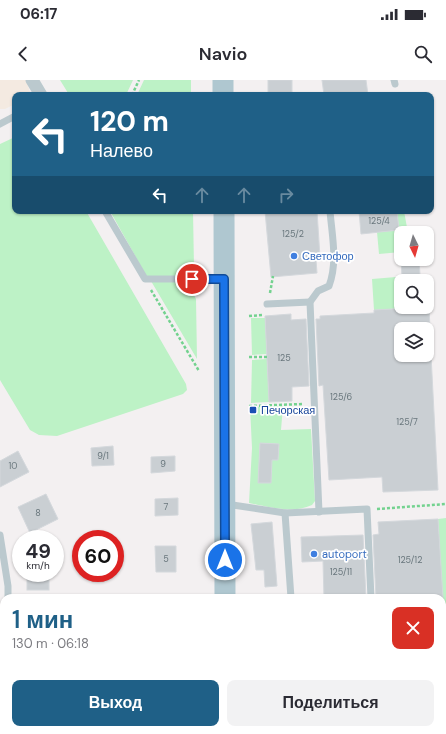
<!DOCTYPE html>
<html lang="ru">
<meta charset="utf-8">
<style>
:root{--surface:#fff;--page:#f2f2f3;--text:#2b2b33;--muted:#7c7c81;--accent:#1f6087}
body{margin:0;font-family:"DM Sans",sans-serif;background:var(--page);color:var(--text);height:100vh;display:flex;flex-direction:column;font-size:15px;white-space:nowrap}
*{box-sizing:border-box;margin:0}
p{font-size:13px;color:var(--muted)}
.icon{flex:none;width:22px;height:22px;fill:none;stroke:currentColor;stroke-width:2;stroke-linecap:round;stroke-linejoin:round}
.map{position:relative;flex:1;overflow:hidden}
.sheet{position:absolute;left:0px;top:514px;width:446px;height:140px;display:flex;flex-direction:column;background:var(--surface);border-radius:12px 12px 0 0;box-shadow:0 1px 3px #0004}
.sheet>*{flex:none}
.banner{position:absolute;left:12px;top:12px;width:422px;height:122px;border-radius:8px;box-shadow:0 1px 3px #0004;background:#1f6087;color:#fff;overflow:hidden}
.needle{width:26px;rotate:175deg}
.controls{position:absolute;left:394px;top:146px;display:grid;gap:8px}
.controls a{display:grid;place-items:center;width:40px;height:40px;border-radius:8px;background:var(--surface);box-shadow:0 1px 3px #0004;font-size:20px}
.speed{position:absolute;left:12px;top:450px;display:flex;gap:8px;font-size:20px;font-weight:700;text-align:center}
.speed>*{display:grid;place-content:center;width:52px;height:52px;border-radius:50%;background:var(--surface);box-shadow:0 1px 3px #0004;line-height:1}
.speed small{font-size:10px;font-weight:400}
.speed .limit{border:6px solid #d22;background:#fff;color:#111}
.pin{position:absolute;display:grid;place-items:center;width:34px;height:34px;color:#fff;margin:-17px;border:2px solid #fff;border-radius:50%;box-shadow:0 1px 4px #0007}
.me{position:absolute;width:44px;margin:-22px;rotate:0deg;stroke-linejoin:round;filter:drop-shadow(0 0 3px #0008)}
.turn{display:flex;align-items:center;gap:14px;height:84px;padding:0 12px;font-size:18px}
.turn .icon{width:52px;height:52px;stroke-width:2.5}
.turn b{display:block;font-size:28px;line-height:34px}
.lanes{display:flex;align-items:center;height:38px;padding:0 12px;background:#0003;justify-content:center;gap:20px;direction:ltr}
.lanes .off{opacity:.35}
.round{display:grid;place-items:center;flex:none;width:42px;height:42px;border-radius:8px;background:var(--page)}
.overview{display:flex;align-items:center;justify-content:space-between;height:68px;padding:0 12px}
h1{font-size:24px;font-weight:600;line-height:30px;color:var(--accent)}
.action{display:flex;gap:8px;margin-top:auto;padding:8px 12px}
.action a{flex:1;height:46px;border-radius:8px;background:var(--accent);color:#fff;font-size:16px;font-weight:600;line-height:46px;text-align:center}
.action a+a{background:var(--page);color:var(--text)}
.status{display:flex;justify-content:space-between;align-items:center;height:28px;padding:0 20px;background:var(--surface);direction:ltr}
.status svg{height:11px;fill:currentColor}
header{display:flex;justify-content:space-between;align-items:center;height:52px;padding:0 12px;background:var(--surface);font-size:18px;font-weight:600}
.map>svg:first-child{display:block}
</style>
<div class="status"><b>06:17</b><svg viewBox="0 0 49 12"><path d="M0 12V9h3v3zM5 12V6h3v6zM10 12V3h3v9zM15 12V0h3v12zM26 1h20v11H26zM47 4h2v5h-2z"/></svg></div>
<header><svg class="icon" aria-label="back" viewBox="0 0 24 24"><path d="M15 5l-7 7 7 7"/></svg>Navio<svg class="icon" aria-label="search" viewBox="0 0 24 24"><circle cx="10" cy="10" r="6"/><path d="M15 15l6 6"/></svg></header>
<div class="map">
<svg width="446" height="654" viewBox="0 0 446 654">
<rect width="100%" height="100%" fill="#f3f0f1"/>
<g fill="#bdf2c6" fill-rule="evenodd">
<path d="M60,0H133L126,15H64L68,13Z"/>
<path d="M144,0H191V15H137Z"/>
<path d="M15,57V131H86L186,304L187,310L183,314L57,356L39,355L30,350L0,300V64Z"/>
<path d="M110,131H193L194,187L191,197H147Z"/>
<path d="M397,131H404L408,153H401V172L379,174L377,152L399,150Z"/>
<path d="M420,195L421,201H401V227H422L374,230L372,199Z"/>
<path d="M151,201L190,202V207L196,219L197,279Z"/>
<path d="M251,238H265L267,274L252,275Z"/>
<path d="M267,279L269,322L251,323L252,280Z"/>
<path d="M283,326L281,350L311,349L315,421L312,425C292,434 269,427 249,423L252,368L250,327ZM260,363L279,364L278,380H272L258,403Z"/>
<path d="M446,438V591H442V580H444L442,541H444L438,439Z"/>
</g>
<path fill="#f4eae1" d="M0,0H26L30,12L29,15H15V24L5,29H0Z"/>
<g fill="#cacfd3" stroke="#d4d8dc">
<rect x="268" y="0" width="24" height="15"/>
<path d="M322,0H366L368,15H324Z"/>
<path d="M265,131H317L320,177L316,180L317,193L271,197Z"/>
<path d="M359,131H397L399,150L361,154Z"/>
<path d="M401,179H419L420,195L402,197Z"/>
<path d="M429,227L430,249H401V275H431L438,410L383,412L382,397L329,400L323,305L319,306L316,239H320V236L374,233V230Z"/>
<path d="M291,234V240L306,239L309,306L292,307V321L269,322L265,236Z"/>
<path d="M260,363L279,364L278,380H272L271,403H258Z"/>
<path d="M113,366L114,385L92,386L91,368Z"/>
<path d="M18,371L29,392L0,407V381Z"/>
<path d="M175,376V391L151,393V377Z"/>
<path d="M46,414L58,439L30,453L18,427Z"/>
<path d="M178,418V435L155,436V419Z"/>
<path d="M438,439L443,518H376L373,455L379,454L378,442Z"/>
<path d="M272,442L277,506L265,507L264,490H256L251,444Z"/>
<path d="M363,455L366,518H324L323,481L302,482L301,457Z"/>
<path d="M155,466H176V492H156Z"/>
<rect x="27" y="493" width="22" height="17"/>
</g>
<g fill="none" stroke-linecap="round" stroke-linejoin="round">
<g stroke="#73d28f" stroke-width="2.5" stroke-dasharray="3 2" stroke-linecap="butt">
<path d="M132,15L139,0"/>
<path d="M151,210L199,291"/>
<path d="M270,213L273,196"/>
<path d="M249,236L263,235"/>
<path d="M249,277H267"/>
<path d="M249,326L303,324"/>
<path d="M377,429L446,424"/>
<path d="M264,654L270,650"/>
</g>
<g stroke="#bbc9ce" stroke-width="7">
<path d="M394,0L395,4"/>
<path d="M0,44L15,36"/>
<path d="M105,131L145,199H222"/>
<path d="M267,224L310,222"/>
<path d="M226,424L285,433L367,429L371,518"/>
<path d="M319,432L310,222L318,211L329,206C338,182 332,156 330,131"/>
<path d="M285,433L291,518"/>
<path d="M0,455L8,506V518"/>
<path d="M340,650L341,654"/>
</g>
<g stroke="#bbc9ce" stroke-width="13">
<path d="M32,0L41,15"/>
<path d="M442,617H446"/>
</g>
<path stroke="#bbccd3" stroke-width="19" d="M0,633H4"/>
<g stroke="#afc7d0" stroke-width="21">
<path d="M223,0V15"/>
<path d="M224,131L225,518"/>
<path d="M229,650V654"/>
</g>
</g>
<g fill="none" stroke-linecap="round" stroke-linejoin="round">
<g stroke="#114b97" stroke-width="10">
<path id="route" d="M192,199H224L225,480"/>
</g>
<use href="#route" stroke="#1a73e8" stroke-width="7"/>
</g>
<g fill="#3f7fe0" stroke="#fff" stroke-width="1.5">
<circle cx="294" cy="176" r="4"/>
<circle cx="314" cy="474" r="4"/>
</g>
<rect fill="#1a4fb4" stroke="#fff" stroke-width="1.5" x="249" y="326" width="8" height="8" rx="2"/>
<g text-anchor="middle" stroke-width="3.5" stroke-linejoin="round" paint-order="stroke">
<g font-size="9" fill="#68767c">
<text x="379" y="144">125/4</text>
<text x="293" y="157">125/2</text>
<text x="284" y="281">125</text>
<text x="341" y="320">125/6</text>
<text x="407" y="345">125/7</text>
<text x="103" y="379">9/1</text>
<text x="163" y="387">9</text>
<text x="13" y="389">10</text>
<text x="166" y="430">7</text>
<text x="38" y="436">8</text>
<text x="166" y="482">5</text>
<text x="410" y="483">125/12</text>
<text x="341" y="495">125/11</text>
</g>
<g font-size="11" fill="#366cbe" stroke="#fff" text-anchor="start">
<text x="302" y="180">Светофор</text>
<text x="322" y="478">autoport</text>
</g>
<g font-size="11" fill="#164399" stroke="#fff" text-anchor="start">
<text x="261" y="334">Печорская</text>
</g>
</g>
</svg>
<div class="controls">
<a><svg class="needle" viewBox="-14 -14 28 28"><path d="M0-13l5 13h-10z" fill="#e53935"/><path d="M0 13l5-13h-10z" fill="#7c7c81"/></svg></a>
<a><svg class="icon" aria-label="search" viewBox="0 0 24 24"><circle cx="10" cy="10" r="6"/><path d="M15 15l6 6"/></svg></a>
<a><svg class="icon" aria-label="layers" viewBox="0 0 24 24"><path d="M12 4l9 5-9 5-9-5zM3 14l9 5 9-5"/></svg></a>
</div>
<div class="speed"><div>49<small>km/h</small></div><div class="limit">60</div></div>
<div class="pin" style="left:192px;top:199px;background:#d93025"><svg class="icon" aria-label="arrive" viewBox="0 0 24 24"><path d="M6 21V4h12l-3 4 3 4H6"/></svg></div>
<svg class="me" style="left:225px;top:480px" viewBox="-20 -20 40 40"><circle r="17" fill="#1a73e8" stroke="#fff" stroke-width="3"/><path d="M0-11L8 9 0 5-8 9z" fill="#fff"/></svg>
<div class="banner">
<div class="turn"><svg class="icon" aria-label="left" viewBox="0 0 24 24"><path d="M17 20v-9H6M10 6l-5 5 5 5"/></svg><div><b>120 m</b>Налево</div></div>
<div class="lanes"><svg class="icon" aria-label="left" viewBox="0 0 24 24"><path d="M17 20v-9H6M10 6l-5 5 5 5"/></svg><svg class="icon off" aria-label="ahead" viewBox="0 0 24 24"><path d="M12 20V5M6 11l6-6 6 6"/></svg><svg class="icon off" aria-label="ahead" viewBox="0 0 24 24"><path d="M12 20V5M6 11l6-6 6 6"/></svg><svg class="icon off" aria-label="right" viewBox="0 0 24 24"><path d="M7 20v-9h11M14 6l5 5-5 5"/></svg></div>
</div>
<section class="sheet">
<div class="overview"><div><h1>1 мин</h1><p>130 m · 06:18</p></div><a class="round" style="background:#d93025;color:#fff"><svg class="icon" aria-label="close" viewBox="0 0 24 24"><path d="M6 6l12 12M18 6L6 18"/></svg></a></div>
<div class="action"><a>Выход</a><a>Поделиться</a></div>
</section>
</div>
